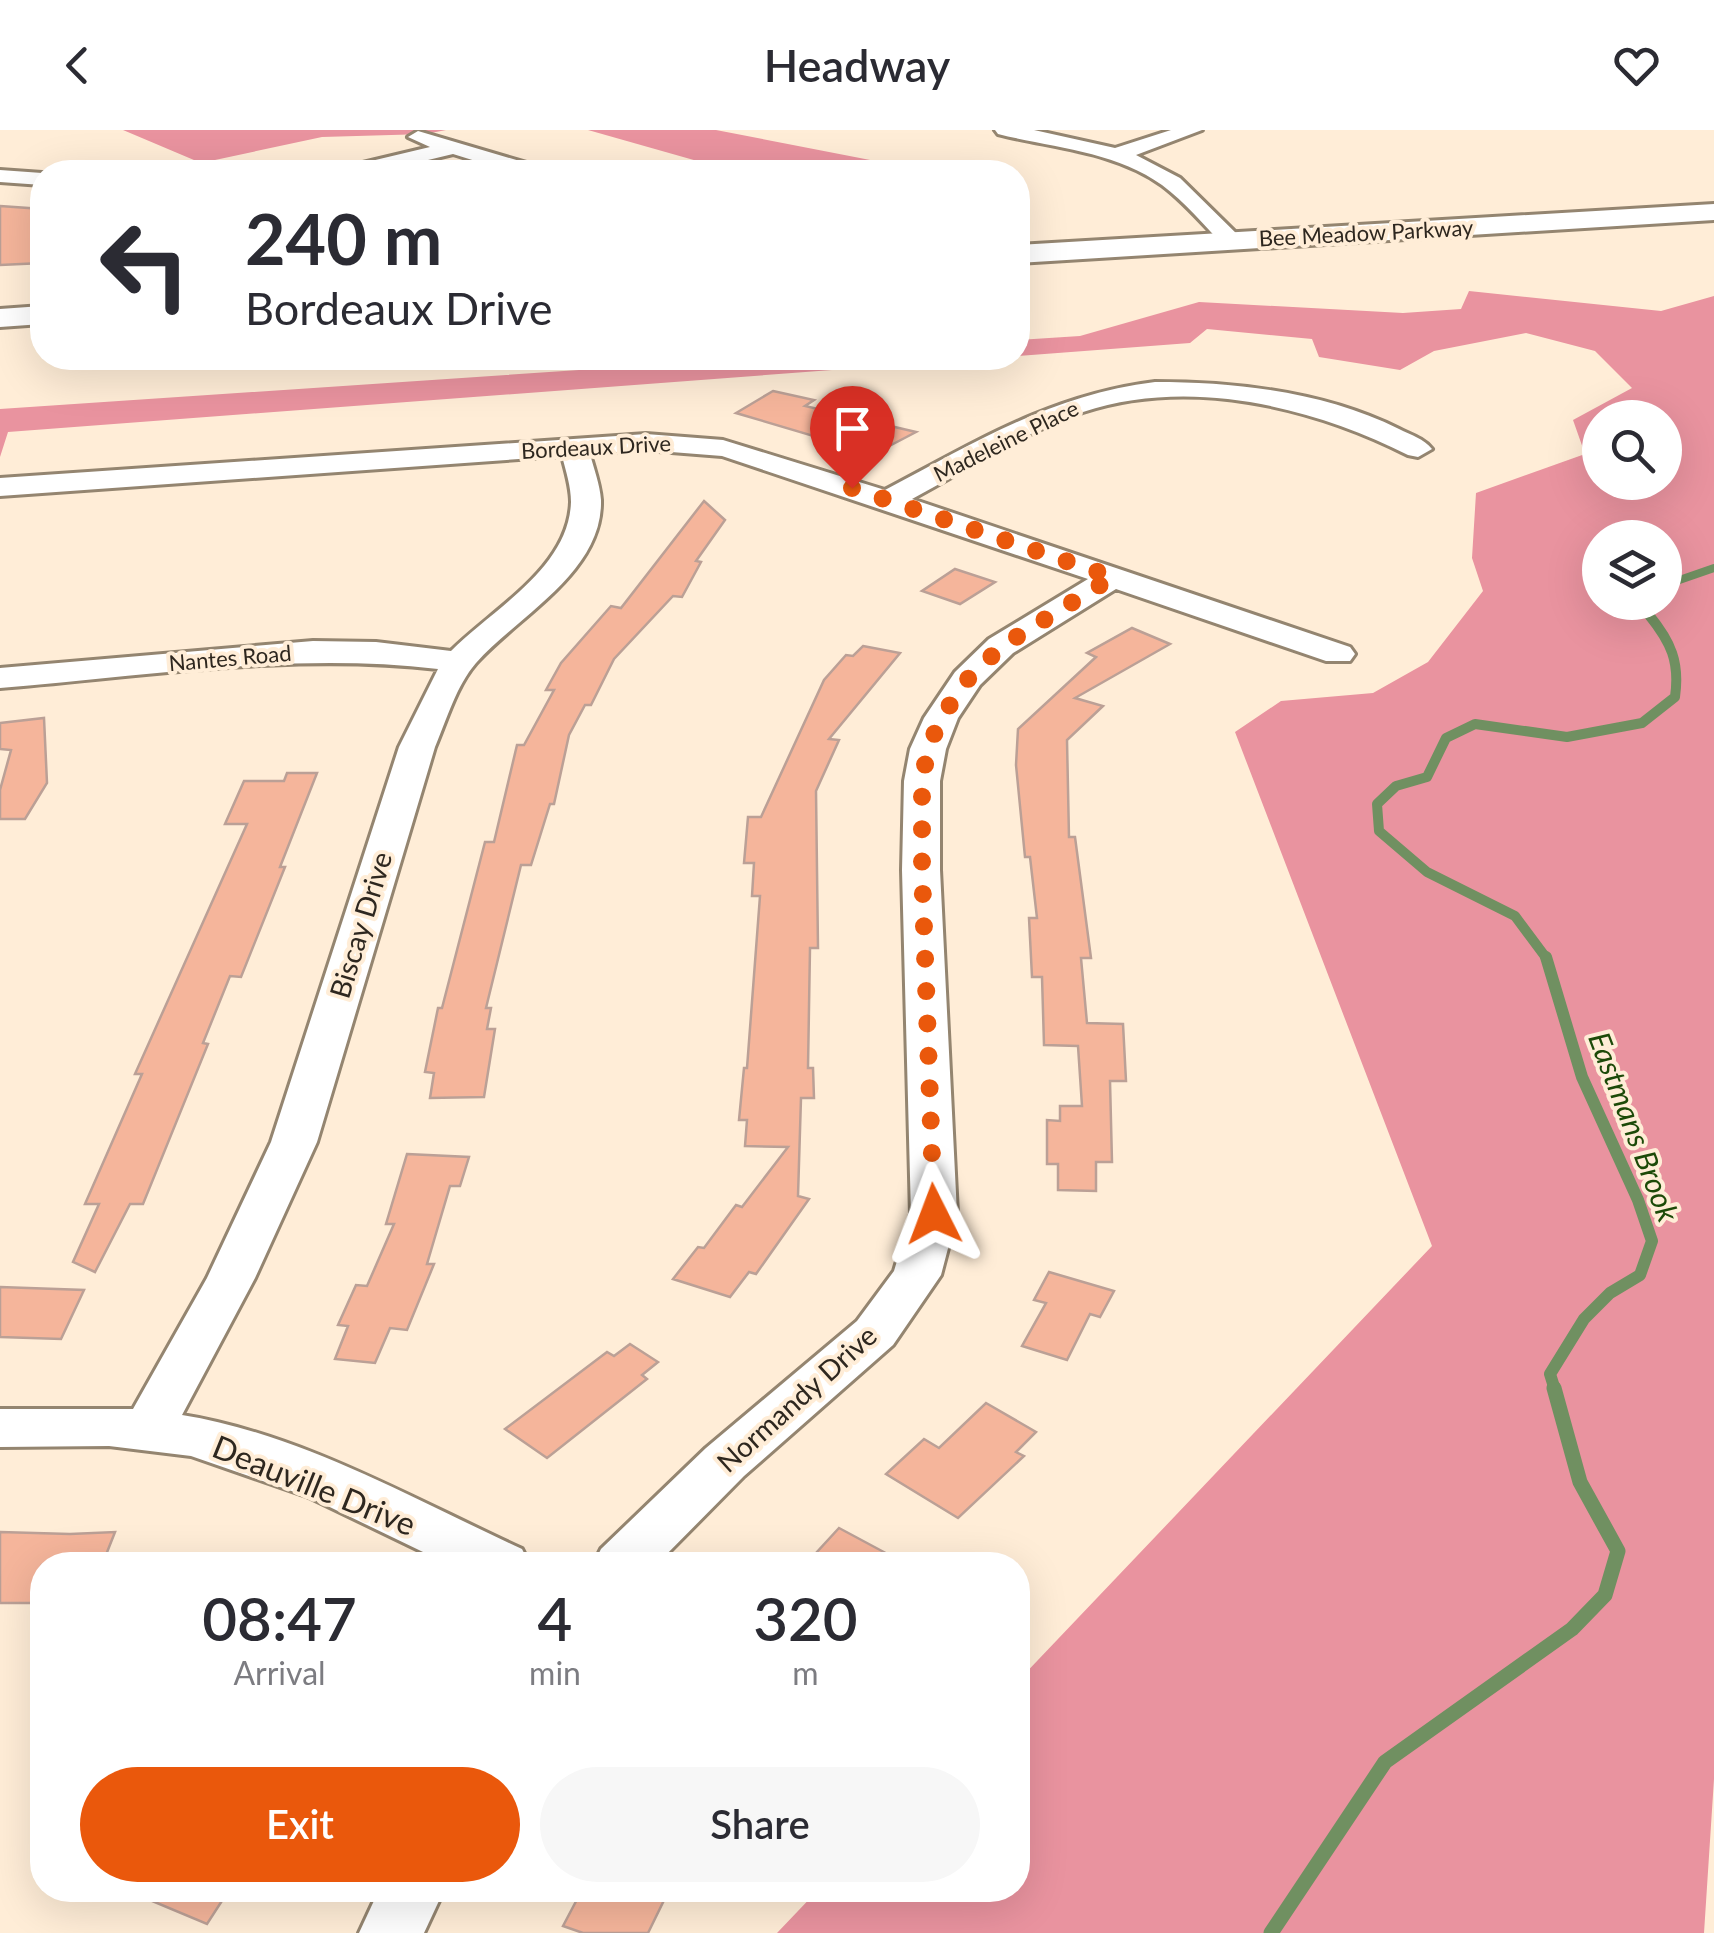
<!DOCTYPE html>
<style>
:root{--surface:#fff;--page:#f7f7f7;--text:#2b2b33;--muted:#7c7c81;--accent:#ea580c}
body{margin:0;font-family:Lato,sans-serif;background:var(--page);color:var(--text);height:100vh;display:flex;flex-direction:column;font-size:38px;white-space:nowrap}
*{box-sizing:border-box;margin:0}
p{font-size:32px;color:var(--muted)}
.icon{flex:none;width:55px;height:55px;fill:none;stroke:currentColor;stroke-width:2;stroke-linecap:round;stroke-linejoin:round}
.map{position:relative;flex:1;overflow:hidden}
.panel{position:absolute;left:30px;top:1422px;width:1000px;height:350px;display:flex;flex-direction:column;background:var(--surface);border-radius:40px;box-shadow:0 10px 40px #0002}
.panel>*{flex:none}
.guide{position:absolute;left:30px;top:30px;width:1000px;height:210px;border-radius:40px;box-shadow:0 10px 40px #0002;background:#fff;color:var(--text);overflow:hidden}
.fabs{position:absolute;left:1582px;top:270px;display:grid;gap:20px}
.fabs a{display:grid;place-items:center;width:100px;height:100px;border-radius:50%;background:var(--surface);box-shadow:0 10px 40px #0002;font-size:50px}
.pin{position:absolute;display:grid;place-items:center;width:85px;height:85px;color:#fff;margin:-102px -42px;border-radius:50% 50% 50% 0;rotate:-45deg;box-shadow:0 0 10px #0007}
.pin .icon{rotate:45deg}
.me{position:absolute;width:110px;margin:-55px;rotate:357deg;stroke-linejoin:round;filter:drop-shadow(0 0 8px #0008)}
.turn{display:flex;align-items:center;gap:35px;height:210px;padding:0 50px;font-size:45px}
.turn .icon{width:130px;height:130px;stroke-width:2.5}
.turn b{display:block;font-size:70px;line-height:85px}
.eta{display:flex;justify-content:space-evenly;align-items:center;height:170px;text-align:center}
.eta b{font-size:60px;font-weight:600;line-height:70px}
.button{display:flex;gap:20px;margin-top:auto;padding:20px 50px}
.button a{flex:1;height:115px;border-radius:60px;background:var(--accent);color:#fff;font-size:40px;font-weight:600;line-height:115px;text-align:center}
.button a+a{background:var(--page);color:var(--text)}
header{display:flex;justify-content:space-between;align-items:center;height:130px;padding:0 50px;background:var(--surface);font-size:45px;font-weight:600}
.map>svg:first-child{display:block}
</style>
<header><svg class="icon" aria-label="back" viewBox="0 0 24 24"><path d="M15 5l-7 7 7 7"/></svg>Headway<svg class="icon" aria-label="heart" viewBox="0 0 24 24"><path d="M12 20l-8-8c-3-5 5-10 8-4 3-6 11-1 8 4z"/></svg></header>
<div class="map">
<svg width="1714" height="1803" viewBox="0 0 1714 1803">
<rect width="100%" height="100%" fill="#ffedd7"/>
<g fill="#e9939f" fill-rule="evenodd">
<path d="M123,0H446L426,4L322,7L201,33Z"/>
<path d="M588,0H716L932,42H736Z"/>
<path d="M1469,161L1661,181L1714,166V1649L1704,1803H777L818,1760H1018V1551L1432,1116L1235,602L1281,571L1373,563L1428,532L1483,461L1472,428L1476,363L1585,324L1573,290L1632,258L1595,221L1526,203L1434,221L1400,240L1319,227L1312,209L1207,199L1190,213L1018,226V210L1080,206L1199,172L1403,183L1461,179ZM1600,288H1665V352H1600ZM1600,408H1665V472H1600Z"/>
<path d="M758,228H992L8,302L0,327V279Z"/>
</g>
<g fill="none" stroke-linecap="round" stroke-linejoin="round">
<g stroke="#709061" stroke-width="8">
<path d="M1665,455L1714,438"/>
<path d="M1648,472L1645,479L1651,487"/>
</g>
<path stroke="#709061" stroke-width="10" d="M1547,829L1515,786L1427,742L1379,701L1377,674L1396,656L1427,647L1446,608L1475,594L1567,607L1642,593L1675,567C1680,532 1671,512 1649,485"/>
<path stroke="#709061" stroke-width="12" d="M1546,827L1582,947L1638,1070L1652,1111L1640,1145L1610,1163L1584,1189L1550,1244L1555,1260"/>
<path stroke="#709061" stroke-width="15" d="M1271,1803L1385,1632L1572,1499L1605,1465L1618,1421L1580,1352L1554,1258"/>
</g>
<g fill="#f5b59b" stroke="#bba096" stroke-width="2.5">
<path d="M0,76L42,79V133L0,135Z"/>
<path d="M773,261L814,270L805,276L916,302L874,324L736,283Z"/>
<path d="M704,371L725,390L696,431L701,432L682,467L673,466L614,529L591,575H585L569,605L554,674H550L531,735H521L486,878H491L487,899H495L484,967L430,968L434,943L425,942L438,878H442L485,712H494L517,615H524L554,560H546L561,533L611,476L621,478Z"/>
<path d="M955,439L995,452L960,474L922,461Z"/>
<path d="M1132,498L1170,514L1075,568L1103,576L1067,610L1069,707H1075L1091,828H1081L1087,893L1123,894L1126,951H1110L1112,1032H1096V1061L1058,1060V1034H1047V990L1060,991V976H1082L1078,916L1044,915L1042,847H1032L1029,788H1037L1030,727H1025L1016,635L1018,599L1096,527L1087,523Z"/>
<path d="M863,516L900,523L829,609L839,610L816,661L818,818H810L808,938H813L814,968H801L798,1066L809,1069L756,1144L749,1142L730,1167L673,1149L698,1117L704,1118L736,1075L742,1077L788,1017L745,1016L747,990H739L744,938H747L760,766H752L754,733H744L748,687H761L824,550L846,525L853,526Z"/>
<path d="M44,588L47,653L25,689H0V660L11,620L0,619V593Z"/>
<path d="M287,643H317L280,737H285L241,847L230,846L203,913L208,914L143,1074H130L95,1142L73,1132L99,1074H85L142,944H135L247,694H225L244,651H284Z"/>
<path d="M407,1024L469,1027L460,1056H450L427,1134H434L407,1200L390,1198L375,1233L335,1229L348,1196L338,1195L356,1155L367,1156L394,1094H386Z"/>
<path d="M1049,1142L1114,1161L1100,1187L1090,1184L1067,1230L1022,1216L1046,1173L1034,1170Z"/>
<path d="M0,1157L84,1160L61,1209L0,1207Z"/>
<path d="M630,1214L658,1232L642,1245L647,1249L547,1328L505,1299L607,1222L614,1226Z"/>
<path d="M986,1273L1036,1302L1016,1322L1024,1326L958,1388L886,1344L924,1309L939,1318Z"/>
<path d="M839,1398L908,1435H805Z"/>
<path d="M0,1402L70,1404L115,1402L102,1435H42V1453L35,1473H0Z"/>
<path d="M126,1760H229L207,1794Z"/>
<path d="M582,1760H669L648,1803H583L563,1796Z"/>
</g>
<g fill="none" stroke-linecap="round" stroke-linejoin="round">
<g stroke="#948570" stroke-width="6">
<g id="minor">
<path d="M995,0H1034L1115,18L1171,0H1202L1136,25L1180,48L1244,111L1240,116H1224C1204,95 1185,72 1162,55C1115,21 1053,18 998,4Z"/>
<path d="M418,1L540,37L543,42H511L453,24L378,42H343L346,37L430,17L408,7Z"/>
<path d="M0,40L42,43V55L0,52Z"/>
<path d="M1155,252C1237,252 1325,262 1399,299C1411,305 1424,309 1432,319L1418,327L1408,325C1311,276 1189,247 1083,282C1022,303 968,339 912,369L1350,517L1355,524L1350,531H1326L1116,459L1013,523L980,555L958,588L946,619L940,651V740L957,1084L941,1145L893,1215L744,1346L656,1435H593L601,1419L706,1318L857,1191L894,1141L911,1084L902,740L904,651L910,619L924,588L955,542L989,509L1088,449L722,326L646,320L590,324C594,339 600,355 601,370C603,442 518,486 476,533C456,556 447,589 435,617L317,1012L255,1148L182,1285C301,1304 413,1369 522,1419L530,1435H450L309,1367L191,1326L109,1316L0,1317V1279H133L207,1148L271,1012L399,617L438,539C292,522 145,546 0,558V538L313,511L376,512L451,521C493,479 569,438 571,372C571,357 566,341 562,326L0,366V348L646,304L723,310L885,360C976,312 1051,265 1155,252Z"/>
<path d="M379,1760H444L424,1803H359Z"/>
</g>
</g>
<g stroke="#948570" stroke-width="6">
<g id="tertiary">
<path d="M1714,74V90L1018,133V115Z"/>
<path d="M42,176V194L0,197V179Z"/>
</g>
</g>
<use href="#minor" fill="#fff" fill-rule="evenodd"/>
<use href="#tertiary" fill="#fff" fill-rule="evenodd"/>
</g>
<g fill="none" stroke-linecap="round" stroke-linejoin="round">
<path stroke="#ea580c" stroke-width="18" stroke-dasharray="0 32.4" d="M852,358L1113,447L1002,516L967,550L941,588L928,619L922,651V740L934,1084"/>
</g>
<g text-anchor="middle" stroke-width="8" stroke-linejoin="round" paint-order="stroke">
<g font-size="22" fill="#2e271f" stroke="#ffedd7">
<text transform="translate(1366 103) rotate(-3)" y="8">Bee Meadow Parkway</text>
<text transform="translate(1006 311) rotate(-26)" y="8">Madeleine Place</text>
<text transform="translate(596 317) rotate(-3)" y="8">Bordeaux Drive</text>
<text transform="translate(230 528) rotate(-5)" y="8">Nantes Road</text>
</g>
<g font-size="28" fill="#2e271f" stroke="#ffedd7">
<text transform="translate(361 795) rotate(-73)" y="10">Biscay Drive</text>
<text transform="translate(797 1269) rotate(-42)" y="10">Normandy Drive</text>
</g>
<g font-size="30" font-style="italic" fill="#1c4a08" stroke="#ffedd7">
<text transform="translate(1633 997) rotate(69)" y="10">Eastmans Brook</text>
</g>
<g font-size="32" fill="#2e271f" stroke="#ffedd7">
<text transform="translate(314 1356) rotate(22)" y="11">Deauville Drive</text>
</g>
</g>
</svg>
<div class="fabs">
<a><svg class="icon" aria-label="search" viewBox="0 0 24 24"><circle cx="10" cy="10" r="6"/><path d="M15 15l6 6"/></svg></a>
<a><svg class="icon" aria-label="layers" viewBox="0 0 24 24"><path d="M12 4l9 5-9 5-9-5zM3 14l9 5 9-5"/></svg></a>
</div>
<div class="pin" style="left:852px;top:358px;background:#d93025"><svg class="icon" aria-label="arrive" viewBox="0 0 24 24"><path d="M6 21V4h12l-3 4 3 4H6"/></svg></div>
<svg class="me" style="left:934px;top:1084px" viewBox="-20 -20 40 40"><path d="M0-17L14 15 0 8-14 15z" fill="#ea580c" stroke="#fff" stroke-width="4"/></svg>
<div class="guide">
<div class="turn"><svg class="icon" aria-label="left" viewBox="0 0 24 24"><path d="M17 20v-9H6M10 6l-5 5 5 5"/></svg><div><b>240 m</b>Bordeaux Drive</div></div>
</div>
<section class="panel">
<div class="eta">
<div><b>08:47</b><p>Arrival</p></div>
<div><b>4</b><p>min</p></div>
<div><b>320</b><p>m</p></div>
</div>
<div class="button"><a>Exit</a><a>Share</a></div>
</section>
</div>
